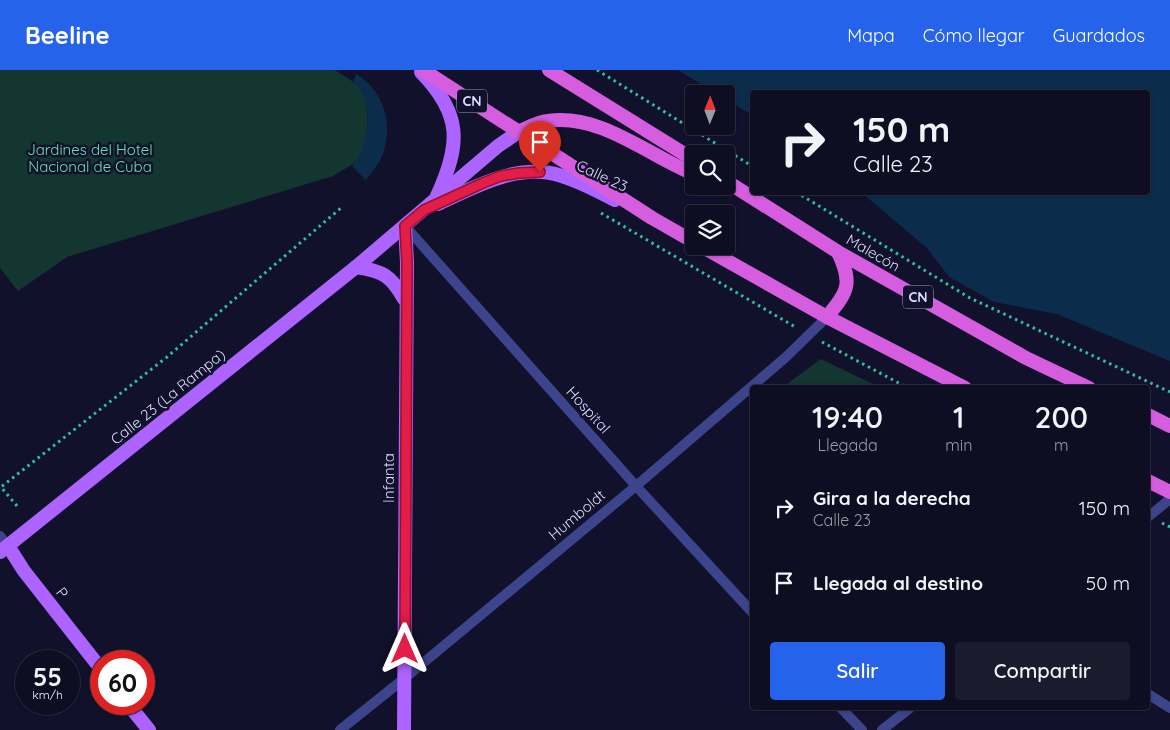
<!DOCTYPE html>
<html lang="es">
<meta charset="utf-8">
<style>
:root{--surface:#0e0d21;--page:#1c1b2e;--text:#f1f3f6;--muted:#9b9ca5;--line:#2e2d3f;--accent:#2563eb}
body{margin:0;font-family:Quicksand,sans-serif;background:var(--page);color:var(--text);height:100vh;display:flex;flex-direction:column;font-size:19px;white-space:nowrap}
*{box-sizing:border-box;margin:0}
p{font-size:16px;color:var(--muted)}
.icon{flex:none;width:28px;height:28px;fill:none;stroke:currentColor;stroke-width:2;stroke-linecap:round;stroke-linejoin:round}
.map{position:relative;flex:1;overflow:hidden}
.sheet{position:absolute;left:750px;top:315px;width:400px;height:325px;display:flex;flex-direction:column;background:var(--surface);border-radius:5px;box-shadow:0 1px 4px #0004,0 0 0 1px var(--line)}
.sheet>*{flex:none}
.hud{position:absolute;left:750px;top:20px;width:400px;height:105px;border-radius:5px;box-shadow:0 1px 4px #0004,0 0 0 1px var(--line);background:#0e0d21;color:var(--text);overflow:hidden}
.needle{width:32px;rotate:1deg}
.controls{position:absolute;left:685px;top:15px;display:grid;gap:10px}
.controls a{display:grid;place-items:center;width:50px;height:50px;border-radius:5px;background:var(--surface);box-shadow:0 1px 4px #0004,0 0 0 1px var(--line);font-size:25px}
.speed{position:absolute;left:15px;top:580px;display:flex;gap:10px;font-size:25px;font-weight:700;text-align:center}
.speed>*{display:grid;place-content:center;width:65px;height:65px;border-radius:50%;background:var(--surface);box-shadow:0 1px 4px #0004,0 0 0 1px var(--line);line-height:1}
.speed small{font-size:12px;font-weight:400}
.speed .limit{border:8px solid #d22;background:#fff;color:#111}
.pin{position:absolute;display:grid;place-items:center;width:42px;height:42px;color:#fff;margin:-51px -21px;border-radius:50% 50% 50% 0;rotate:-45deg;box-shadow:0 0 5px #0007}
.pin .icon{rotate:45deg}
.me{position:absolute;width:55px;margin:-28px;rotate:0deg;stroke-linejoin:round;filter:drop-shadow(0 0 4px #0008)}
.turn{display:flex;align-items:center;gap:18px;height:105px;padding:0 20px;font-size:22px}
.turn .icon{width:65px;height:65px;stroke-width:2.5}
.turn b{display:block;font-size:35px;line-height:42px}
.eta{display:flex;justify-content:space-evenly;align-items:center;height:85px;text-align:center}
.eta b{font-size:30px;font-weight:600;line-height:35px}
.primary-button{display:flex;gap:10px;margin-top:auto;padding:10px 20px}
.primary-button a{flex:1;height:58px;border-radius:5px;background:var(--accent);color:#fff;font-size:20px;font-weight:600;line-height:58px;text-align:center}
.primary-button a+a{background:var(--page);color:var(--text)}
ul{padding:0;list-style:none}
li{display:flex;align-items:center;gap:15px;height:75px;padding:0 20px}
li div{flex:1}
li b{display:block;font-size:19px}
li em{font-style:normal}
header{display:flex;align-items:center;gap:30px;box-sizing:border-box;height:70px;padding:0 25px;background:var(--accent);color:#fff}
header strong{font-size:24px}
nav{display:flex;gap:28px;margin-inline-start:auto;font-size:18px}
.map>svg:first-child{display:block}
</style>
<header>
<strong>Beeline</strong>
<nav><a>Mapa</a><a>Cómo llegar</a><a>Guardados</a></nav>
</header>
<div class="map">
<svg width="1170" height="660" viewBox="0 0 1170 660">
<rect width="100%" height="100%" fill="#12112c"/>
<g fill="#143630">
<path d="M0,0H335C342,5 352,10 358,16C372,31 369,71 359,88C354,95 340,101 333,106L67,187L18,221L0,198Z"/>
<path d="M821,289L879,317H783Z"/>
</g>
<g fill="#0b2c4b">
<path d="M678,0H1170V291L1057,244L994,232L949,207L927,178L862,123L1148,122V22H752V45L726,29V24H717Z"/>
<path d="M356,4C383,19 394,55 383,83C380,93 372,102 366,110L352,96C369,78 376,29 353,13Z"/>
</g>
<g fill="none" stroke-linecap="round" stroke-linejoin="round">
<g stroke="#30bfa1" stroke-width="3" stroke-dasharray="2.5 4" stroke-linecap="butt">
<path d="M597,0L752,96"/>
<path d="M796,122L970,228L1170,322"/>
<path d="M601,143L797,258"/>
<path d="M822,272L908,318"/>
<path d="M17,436L1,417L167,287L342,137"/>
<path d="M1162,453L1170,457"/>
</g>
<g stroke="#3c458b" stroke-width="10">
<path d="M405,156L636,416L752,542"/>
<path d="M0,466L8,476"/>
<path d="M1148,624L1170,638"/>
<path d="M841,638L862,660"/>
<path d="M340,660L405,608"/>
</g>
<g stroke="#3c458b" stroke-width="10">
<path d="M1148,447L1170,429"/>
<path d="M405,608L636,416L786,287L827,247"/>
<path d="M882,660L910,638"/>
</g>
<g stroke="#ad63ff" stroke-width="14">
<path d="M421,2C462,44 461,74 437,126"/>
<path d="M438,134C476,116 519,92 562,106C581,112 598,121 615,130"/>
<path d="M356,197C382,201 391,205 404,229"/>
<path d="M8,476L24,501L101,599"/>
<path d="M0,482L356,197L498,76L520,61"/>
<path d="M128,634L149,660"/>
<path d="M404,660L407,192L405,156"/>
</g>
<g stroke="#d65de0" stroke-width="14">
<path d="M423,0L652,148L694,172"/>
<path d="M549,0L694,90"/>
<path d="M520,61C529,57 538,52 548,51C600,43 649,86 694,104"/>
<path d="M726,111L838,182L1026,288L1089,318"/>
<path d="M701,176L827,247L965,318"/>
<path d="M827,247C848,221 853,214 838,182"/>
<path d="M1148,345L1170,356"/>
<path d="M1148,411L1170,422"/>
</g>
</g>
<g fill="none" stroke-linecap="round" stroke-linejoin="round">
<g stroke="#92132f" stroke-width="12">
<path id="route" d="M405,579L407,192L405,156L424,140L483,113L501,106L519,103L540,102"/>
</g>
<use href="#route" stroke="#e11d48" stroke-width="9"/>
</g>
<g text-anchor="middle" stroke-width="5" stroke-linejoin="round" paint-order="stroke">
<g fill="#12112c" stroke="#9fa0c0" stroke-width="1">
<rect x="457" y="19.5" width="30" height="23" rx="4"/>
<rect x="903" y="215.5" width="30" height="23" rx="4"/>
</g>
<g font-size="14" font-weight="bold" fill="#dcddff">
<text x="472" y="36">CN</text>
<text x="918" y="232">CN</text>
</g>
<g font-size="15" fill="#65e2b0" stroke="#12112c">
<text x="90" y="85">Jardines del Hotel<tspan x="90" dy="17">Nacional de Cuba</tspan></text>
</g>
<g font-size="15" fill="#dcddff" stroke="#12112c">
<text transform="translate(602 106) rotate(25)" y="5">Calle 23</text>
<text transform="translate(873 183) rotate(30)" y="5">Malecón</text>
<text transform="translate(168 327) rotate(-39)" y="5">Calle 23 (La Rampa)</text>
<text transform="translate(588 340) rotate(48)" y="5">Hospital</text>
<text transform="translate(389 408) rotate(-90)" y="5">Infanta</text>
<text transform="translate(577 445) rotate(-40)" y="5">Humboldt</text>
<text transform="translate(62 523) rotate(52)" y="5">P</text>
</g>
</g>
</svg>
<div class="controls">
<a><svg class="needle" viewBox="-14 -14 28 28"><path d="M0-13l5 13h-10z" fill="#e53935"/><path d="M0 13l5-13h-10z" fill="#9b9ca5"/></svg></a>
<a><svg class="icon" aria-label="search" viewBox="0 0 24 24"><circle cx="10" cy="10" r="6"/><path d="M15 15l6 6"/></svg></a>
<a><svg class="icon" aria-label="layers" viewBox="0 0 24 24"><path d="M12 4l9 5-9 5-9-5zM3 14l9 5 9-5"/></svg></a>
</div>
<div class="speed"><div>55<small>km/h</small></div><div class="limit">60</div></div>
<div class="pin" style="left:540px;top:102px;background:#d93025"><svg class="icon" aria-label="arrive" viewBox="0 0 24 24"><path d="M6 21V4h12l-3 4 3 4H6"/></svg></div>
<svg class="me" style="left:405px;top:579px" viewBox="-20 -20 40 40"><path d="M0-17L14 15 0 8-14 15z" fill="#e11d48" stroke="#fff" stroke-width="4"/></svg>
<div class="hud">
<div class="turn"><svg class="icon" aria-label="right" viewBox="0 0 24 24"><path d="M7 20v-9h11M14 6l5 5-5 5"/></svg><div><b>150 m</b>Calle 23</div></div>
</div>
<section class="sheet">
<div class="eta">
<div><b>19:40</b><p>Llegada</p></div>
<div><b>1</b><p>min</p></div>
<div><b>200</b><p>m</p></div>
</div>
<ul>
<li><svg class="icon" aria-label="right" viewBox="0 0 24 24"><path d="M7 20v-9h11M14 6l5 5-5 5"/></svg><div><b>Gira a la derecha</b><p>Calle 23</p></div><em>150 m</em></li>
<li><svg class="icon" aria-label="arrive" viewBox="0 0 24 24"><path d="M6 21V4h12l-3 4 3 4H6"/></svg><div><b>Llegada al destino</b></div><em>50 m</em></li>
</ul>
<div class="primary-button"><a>Salir</a><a>Compartir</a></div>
</section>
</div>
